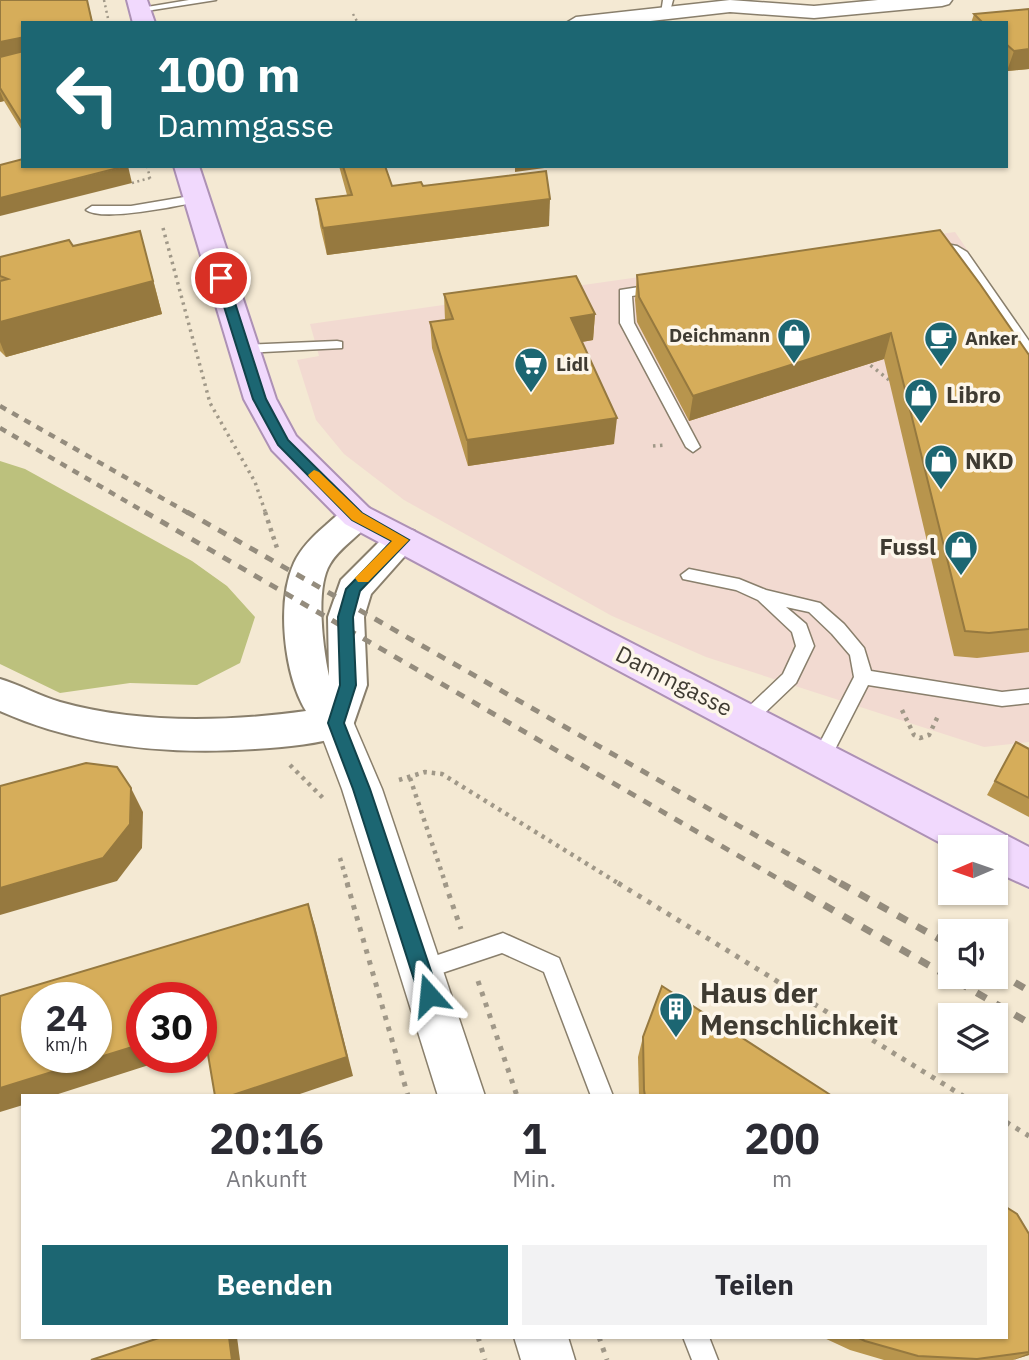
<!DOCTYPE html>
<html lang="de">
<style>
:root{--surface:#fff;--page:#f2f2f3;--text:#2b2b33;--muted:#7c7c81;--accent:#1c6672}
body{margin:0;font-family:"IBM Plex Sans",sans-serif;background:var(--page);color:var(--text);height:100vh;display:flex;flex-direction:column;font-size:26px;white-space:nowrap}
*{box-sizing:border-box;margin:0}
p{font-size:23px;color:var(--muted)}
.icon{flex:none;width:38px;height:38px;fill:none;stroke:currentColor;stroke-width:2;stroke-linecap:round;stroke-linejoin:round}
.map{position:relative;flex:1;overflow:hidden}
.sheet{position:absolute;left:21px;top:1094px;width:987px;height:245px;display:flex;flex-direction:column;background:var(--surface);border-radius:0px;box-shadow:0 2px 5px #0004}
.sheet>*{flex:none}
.top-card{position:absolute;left:21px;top:21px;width:987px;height:147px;border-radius:0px;box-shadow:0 2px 5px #0004;background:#1c6672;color:#fff;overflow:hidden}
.needle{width:46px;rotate:268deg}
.controls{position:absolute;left:938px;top:835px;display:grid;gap:14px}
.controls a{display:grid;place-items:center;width:70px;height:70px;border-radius:0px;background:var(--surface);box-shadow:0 2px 5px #0004;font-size:35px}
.speed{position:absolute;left:21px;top:982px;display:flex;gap:14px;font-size:35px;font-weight:700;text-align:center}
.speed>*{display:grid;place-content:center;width:91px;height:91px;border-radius:50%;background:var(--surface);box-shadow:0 2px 5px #0004;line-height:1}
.speed small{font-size:18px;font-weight:400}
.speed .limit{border:10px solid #d22;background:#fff;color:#111}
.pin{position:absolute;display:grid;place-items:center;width:60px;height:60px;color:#fff;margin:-30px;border:4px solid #fff;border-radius:50%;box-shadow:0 2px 7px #0007}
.me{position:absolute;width:77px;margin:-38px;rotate:342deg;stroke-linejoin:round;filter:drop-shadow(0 0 5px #0008)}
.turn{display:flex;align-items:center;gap:24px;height:147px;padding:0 21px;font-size:32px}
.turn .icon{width:91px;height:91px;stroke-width:2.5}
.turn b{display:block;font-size:49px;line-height:60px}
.eta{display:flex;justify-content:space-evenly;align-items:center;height:119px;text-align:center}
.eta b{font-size:42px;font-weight:800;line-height:49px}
.button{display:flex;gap:14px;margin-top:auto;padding:14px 21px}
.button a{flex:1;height:80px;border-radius:0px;background:var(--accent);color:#fff;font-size:28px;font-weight:800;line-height:80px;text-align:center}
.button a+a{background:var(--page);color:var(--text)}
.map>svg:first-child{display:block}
</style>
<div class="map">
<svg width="1029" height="1360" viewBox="0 0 1029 1360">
<rect width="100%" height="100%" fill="#f4e9d3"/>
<path fill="#f2dad1" d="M955,232L1029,340V742L984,747L706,657L612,616L404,500L344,454L316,420L297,360L319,356L310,324Z"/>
<path fill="#bcc17d" d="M0,461L25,469L192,561L227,586L255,617L240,663L197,685L130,683L60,693L0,664Z"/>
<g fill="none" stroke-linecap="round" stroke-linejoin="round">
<g stroke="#897f6c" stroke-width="3">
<g id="lane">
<path d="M189,0H216L140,12L135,9Z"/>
<path d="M663,0H673L669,15L661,13Z"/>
<path d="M196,195L200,197V201C179,206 102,222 86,210L92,206H131Z"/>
<path d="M935,242L957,246L967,252L1029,341V355L1024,354L959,258L949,252L931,249L929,246Z"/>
<path d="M658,284L663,285V291L632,296L634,323L700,447L693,452L686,447L620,323V290Z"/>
<path d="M337,341L342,342V348L244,353L237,349L244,345Z"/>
<path d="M689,569L739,579L766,590L820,603L844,624L864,648L871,671L1002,692L1029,689V703L1002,706L868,685L828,763L821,766L814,763L812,758L854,677L850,655L832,634L809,612L786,607L806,624L814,646L796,683L753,724L747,726L741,724L738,719L741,714L783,674L796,646L792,632L758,600L736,590L683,579L681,575Z"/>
<path d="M503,933L559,958L613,1096H591L544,972L502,953L421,980L414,977L411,970L414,963Z"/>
<path d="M683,1337H709L718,1360H692Z"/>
</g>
</g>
<g stroke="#897f6c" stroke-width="3">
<g id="street">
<path d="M730,0L814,6L878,0H952L949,4L942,6L814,18L730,12L633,23H566L576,17Z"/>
<path d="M336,708L349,712L382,789L485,1096H438L342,789L317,723L323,712Z"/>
<path d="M514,1337H568L575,1360H521Z"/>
</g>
</g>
<g stroke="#897f6c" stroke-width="4">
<path id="secondary" d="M357,504L369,508L374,516C363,535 341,545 330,564C315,588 323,648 329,676L328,617L341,580L390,531L402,528L414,531L419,540L371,594L364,617L367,685L350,734C320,744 287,747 255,749C167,755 81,747 0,711V679C20,685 40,696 60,702C138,724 226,722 306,711C284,675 276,602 294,563C301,548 313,536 326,525C336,516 344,508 357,504Z"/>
</g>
<g stroke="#ad91b5" stroke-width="4">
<g id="primary">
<path d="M127,0H147L155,23H133Z"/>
<path d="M174,166H199L276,399L296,436L369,508L1029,847V887L996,872V847L950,848L345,524L272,450L244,399Z"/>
</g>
</g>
<g stroke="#a09888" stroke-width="2.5" stroke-dasharray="2 3.5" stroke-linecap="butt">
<path d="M104,0L109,23"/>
<path d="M353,14L358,23"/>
<path d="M147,166L151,182"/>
<path d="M132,183L150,178"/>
</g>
<g stroke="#a09888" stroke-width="3.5" stroke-dasharray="2.5 4.5" stroke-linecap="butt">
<path d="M163,228L210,403L255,482L266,514"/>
<path d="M865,361L893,383"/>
<path d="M653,446L665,445"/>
</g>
<g stroke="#a09888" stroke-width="4.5" stroke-dasharray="3.5 5" stroke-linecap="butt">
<path d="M265,512L278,551"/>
<path d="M902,710L914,735L920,738L929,735L938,716"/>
<path d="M290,765L323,798"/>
<path d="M410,778L446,885"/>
<path d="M399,780L425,772L442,774L621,885"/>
<path d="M340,858L348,885"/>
</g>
<g stroke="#a09888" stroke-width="5" stroke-dasharray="4.5 7" stroke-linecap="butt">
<path d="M347,883L408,1096"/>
<path d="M445,883L461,929"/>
<path d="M618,883L963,1096"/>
<path d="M478,981L517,1096"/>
<path d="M1006,1122L1029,1136"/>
<path d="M478,1337L485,1360"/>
<path d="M599,1337L607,1360"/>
</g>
<use href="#lane" fill="#fff" fill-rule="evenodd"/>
<use href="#street" fill="#fff" fill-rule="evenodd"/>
<use href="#secondary" fill="#fff" fill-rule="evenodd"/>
<use href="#primary" fill="#f1d9fd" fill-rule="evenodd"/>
<g stroke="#948c7d" stroke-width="4.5" stroke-dasharray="7 7" stroke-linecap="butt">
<path d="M0,406L190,514"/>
<path d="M0,428L148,514"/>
</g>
<g stroke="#948c7d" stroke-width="5" stroke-dasharray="9 9" stroke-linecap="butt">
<path d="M145,512L789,885"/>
<path d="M187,512L843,885"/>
</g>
<g stroke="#948c7d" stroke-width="7" stroke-dasharray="11 11" stroke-linecap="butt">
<path d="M786,883L1029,1023"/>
<path d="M840,883L950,945"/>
<path d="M996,971L1029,991"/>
</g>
</g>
<g fill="#b8954d">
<path d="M0,0H87L93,23H23V132L4,101L0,102Z"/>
<path d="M1029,9V69L1007,71L1006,70V23H971L974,14Z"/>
<path d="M339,166H385L392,186H423L549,226L327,255L320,226L316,199L347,195Z"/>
<path d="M73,246L149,264L162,314L6,357L0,351V257Z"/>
<path d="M637,275L1029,355V652L977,658L954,656L884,359L689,421L637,322L635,300Z"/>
<path d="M444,294L595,314L593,340L582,342L614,444L468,466L432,348L430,322L445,320Z"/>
<path d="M1016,742L1029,749V817L987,795Z"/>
<path d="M643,1037L832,1096H639L638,1057Z"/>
<path d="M1029,1234V1355L1013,1360H884L850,1350L822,1337H1006Z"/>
</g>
<g fill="#96793f">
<path d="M20,38L23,54L0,59V42Z"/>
<path d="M1029,49V69L1007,71L1014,51Z"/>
<path d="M0,91L4,101L0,102Z"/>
<path d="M128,166L132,183L0,216V198Z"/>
<path d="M515,166H559L515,172Z"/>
<path d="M550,199L549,226L327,255L323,228Z"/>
<path d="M140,231L162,314L6,357L0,342V322Z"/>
<path d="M595,314L593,340L570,344L571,318Z"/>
<path d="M891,333L884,359L689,421L693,396Z"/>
<path d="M617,418L614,444L468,466L467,440Z"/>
<path d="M131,788L143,812L142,848L117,881L0,915V888Z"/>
<path d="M308,904L315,926L353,1076L294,1096H230Z"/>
<path d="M201,1025H203L214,1044L201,1048Z"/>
<path d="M142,1044V1057H174L52,1096H23V1105L0,1112V1088Z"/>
<path d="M229,1337H237L240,1360H232Z"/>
<path d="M1029,1353V1355L1013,1360Z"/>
</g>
<g fill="#d6ad5a" stroke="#96793f" stroke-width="2" fill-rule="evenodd">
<path d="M0,0H87L92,22L23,23V125L0,88V57L20,52V38L0,42Z"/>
<path d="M1029,9V49L1014,51L1006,44V23H983L974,14Z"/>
<path d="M23,159V166H126L0,198V165Z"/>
<path d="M343,166H385L392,186L421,182L423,186L546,171L550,199L323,228L316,199L352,195Z"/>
<path d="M940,230L980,284L1029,355V629L989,633L965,631L891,333L693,396L639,297L637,275Z"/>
<path d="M140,231L153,281L0,322V281L8,279L0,276V257L69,240L73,246Z"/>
<path d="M576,276L595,314L571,318L617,418L467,440L430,322L453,319L444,294Z"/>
<path d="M1016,742L1029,749V798L995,781Z"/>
<path d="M86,763L117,767L131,788L130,824L103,858L0,888V786Z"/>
<path d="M308,904L347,1057L230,1096H215L203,1025H201V998H142V1044L0,1088V996ZM37,998H96V1057H37Z"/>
<path d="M662,986L832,1096H645L644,1090L643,1037Z"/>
<path d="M1006,1207L1017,1214L1029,1234V1352L977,1359L918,1356L865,1341L857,1337H1006Z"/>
<path d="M162,1337H229L232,1360H91Z"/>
</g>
<path fill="#1c6672" stroke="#12424a" stroke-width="2" d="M217,275L227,278L266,399L288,440L362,513L409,540L360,591L353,617L356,685L344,723L370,789L439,995L436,1001L429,1004L422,1001L419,995L353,789L328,723L340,685L338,617L346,589L392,541L352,520L278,445L253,399L215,278Z"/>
<path fill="#f59e0b" d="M314,470L319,472L362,513L409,540L368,582H358L355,578L392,541L352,520L310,478L308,475Z"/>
<defs>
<g id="shop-pin" transform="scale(1.75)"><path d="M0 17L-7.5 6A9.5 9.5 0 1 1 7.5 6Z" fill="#1c6672" stroke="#fdf6ea"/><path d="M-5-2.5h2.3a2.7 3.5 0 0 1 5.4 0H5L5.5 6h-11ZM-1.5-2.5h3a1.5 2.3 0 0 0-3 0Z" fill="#fff"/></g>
<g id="cafe-pin" transform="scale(1.75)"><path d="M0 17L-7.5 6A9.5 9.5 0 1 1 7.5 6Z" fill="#1c6672" stroke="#fdf6ea"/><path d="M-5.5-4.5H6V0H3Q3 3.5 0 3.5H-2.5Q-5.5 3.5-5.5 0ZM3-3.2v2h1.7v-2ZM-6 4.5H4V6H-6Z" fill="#fff"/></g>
<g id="supermarket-pin" transform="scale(1.75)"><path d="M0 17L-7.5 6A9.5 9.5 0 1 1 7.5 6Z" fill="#1c6672" stroke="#fdf6ea"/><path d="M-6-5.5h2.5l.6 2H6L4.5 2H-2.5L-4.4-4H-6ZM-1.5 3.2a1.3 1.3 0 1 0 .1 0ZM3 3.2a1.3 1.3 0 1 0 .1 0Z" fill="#fff"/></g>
<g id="building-pin" transform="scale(1.75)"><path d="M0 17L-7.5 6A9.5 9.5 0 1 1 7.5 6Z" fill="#1c6672" stroke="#fdf6ea"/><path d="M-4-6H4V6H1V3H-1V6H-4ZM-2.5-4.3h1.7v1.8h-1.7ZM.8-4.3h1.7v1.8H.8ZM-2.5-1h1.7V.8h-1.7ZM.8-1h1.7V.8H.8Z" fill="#fff"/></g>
</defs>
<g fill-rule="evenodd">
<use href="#shop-pin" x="794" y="335"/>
<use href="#cafe-pin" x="941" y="338"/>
<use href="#supermarket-pin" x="531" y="364"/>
<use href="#shop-pin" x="921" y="395"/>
<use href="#shop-pin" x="941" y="461"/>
<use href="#shop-pin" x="961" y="547"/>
<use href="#building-pin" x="676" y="1009"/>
</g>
<g text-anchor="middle" stroke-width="7" stroke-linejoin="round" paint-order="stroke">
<g font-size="19" font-weight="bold" fill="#3f3b32" stroke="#fdf6ea" text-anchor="start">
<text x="770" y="342" text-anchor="end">Deichmann</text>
<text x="965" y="345">Anker</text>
<text x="556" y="371">Lidl</text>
</g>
<g font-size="23" font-weight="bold" fill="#3f3b32" stroke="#fdf6ea" text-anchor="start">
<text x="946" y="403">Libro</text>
<text x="965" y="469">NKD</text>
<text x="936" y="555" text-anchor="end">Fussl</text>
</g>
<g font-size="23" fill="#3f3b32" stroke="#fdf6ea">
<text transform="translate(674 681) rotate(27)" y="8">Dammgasse</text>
</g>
<g font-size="28" font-weight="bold" fill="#3f3b32" stroke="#fdf6ea" text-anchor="start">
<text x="700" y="1003">Haus der<tspan x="700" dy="32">Menschlichkeit</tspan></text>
</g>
</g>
</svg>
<div class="controls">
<a><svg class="needle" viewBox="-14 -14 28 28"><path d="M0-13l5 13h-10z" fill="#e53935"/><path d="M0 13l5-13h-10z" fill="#7c7c81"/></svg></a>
<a><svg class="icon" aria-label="sound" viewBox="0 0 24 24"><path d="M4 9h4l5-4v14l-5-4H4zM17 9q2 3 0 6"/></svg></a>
<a><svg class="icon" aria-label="layers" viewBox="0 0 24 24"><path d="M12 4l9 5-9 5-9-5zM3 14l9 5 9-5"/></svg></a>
</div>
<div class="speed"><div>24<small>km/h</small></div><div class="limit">30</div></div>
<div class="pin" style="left:221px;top:278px;background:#d93025"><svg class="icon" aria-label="arrive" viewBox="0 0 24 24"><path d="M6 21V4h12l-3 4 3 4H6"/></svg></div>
<svg class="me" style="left:429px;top:995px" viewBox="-20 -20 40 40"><path d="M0-17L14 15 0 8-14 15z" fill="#1c6672" stroke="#fff" stroke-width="4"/></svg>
<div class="top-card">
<div class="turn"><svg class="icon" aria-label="left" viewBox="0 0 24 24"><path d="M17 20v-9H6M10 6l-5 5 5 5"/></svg><div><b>100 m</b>Dammgasse</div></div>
</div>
<section class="sheet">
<div class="eta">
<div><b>20:16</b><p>Ankunft</p></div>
<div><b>1</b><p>Min.</p></div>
<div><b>200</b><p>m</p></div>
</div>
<div class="button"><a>Beenden</a><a>Teilen</a></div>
</section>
</div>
